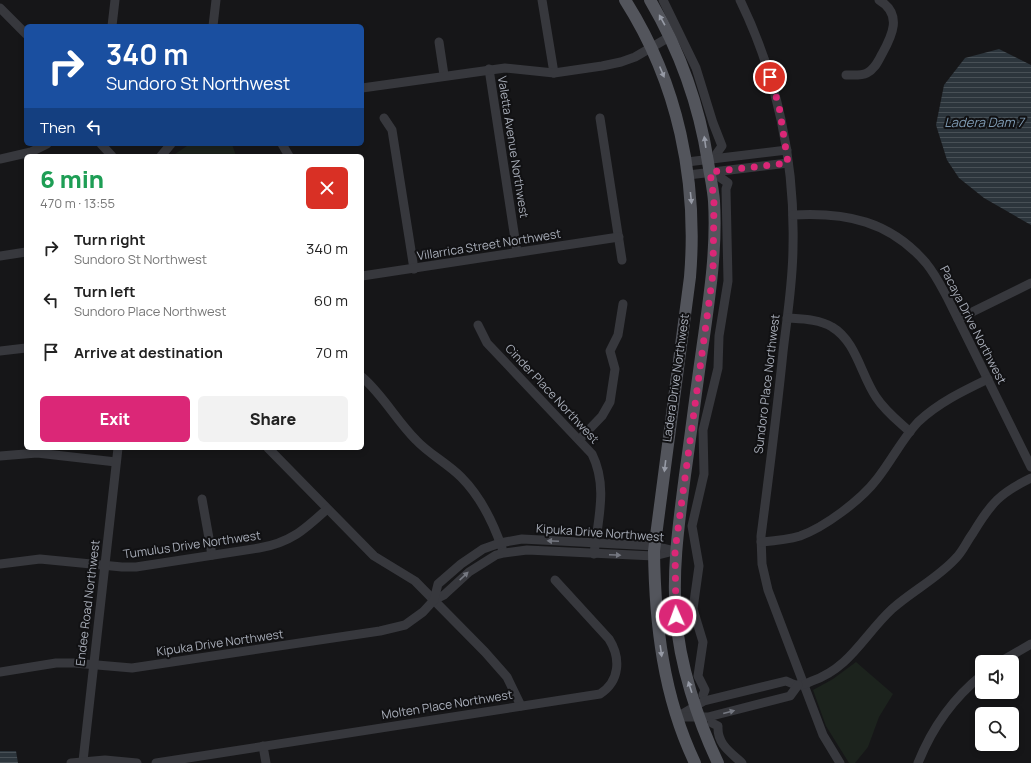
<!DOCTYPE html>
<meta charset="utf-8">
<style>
:root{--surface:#fff;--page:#f2f2f2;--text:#222;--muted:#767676;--accent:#db2777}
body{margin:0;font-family:Manrope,sans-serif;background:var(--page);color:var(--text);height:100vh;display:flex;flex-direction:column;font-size:15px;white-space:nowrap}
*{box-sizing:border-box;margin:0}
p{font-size:13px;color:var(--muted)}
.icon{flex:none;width:22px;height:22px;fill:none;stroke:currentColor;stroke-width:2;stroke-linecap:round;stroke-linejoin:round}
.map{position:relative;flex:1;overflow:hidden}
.drawer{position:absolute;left:24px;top:154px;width:340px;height:296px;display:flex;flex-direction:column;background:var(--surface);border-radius:6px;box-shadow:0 2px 6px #0003}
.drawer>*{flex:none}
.hud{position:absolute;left:24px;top:24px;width:340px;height:122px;border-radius:6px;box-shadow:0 2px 6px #0003;background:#1a4fa0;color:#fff;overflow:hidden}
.controls{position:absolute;left:975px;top:655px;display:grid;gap:8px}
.controls a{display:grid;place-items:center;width:44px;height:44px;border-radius:6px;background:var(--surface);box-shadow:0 2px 6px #0003;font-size:20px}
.pin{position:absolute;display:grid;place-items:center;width:34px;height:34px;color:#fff;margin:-17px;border:2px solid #fff;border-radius:50%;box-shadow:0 1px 4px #0007}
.me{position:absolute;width:44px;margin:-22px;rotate:358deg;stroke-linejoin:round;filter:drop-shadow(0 0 3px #0008)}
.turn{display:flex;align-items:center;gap:14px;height:84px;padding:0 16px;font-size:18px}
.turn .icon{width:52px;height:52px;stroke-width:2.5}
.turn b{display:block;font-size:28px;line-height:34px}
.then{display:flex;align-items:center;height:38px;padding:0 16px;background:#0003;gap:8px;font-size:15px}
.round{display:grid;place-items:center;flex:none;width:42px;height:42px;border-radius:6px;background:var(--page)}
.summary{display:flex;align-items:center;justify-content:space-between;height:68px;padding:0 16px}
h1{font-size:24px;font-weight:800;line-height:30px;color:#1e9e55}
.button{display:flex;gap:8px;margin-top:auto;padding:8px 16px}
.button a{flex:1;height:46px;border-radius:6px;background:var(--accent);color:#fff;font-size:16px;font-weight:800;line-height:46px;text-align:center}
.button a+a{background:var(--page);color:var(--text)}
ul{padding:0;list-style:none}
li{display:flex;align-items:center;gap:12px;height:52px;padding:0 16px}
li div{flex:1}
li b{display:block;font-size:15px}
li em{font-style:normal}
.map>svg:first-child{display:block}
</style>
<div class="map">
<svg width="1031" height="763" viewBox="0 0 1031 763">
<defs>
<pattern id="water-rules" width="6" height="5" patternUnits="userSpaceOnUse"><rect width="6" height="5" fill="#2c353c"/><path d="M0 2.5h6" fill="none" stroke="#485056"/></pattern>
</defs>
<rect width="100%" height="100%" fill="#161618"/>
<g fill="#1c231d">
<path d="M190,144H232L236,156H172Z"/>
<path d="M856,662L893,694L879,717L868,747L855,763H849L826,726L813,690L833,679Z"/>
</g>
<g fill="url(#water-rules)">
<path d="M999,49L1031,65V225L984,198L959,178L947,160L936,125L944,85L965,58Z"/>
<path d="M0,751H16L18,763H0Z"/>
</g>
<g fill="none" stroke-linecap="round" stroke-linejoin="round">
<g stroke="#37383d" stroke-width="9">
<path d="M542,0L554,73"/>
<path d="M663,0L696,68L713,123L722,146L717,153"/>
<path d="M740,0C777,76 795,162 793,246C793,282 787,317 783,352C777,413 769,474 761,536L762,564L768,590L823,735L840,763"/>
<path d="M0,8L26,34"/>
<path d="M112,26L115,0"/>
<path d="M213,26L216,0"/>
<path d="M439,42L444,75"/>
<path d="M489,69L517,252"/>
<path d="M846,75C853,75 861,76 867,73C875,69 878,61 882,54C892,36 903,14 879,0"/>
<path d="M362,88L505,68L554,73L602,66L621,62L635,57L671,36"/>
<path d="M384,118L392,130L414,269"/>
<path d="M600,118L622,260"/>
<path d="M101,144L112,156"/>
<path d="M282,144L289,156"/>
<path d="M161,156L171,144"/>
<path d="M0,159L31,152L47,144"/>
<path d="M687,162L787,150"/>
<path d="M688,175L788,163"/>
<path d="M793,215C846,212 890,221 926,263C935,274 941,286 947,297L1031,467"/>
<path d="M0,256L26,252"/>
<path d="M362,276L619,237"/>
<path d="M787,318C802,319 819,319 832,327C856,341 861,375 876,397C885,411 898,421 910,432"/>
<path d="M958,319L1031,283"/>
<path d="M478,325L487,343L592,454C608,486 598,519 594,554"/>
<path d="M0,351L26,348"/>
<path d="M362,377C383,395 396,420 416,440C429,454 447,463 461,477C481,497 493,522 502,548"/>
<path d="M580,439L602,416L610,402L615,369L610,351L618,335L623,304"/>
<path d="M268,448L374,556L415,581L485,652L507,677L521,706"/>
<path d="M0,456L37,453L116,462"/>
<path d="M202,499L212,555"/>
<path d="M761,542C774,541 787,540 800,536C825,527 861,500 877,479C892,460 902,439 918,422C938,403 963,391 988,379"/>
<path d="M0,564L40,559L122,567H136L259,548C290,543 304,530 327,509"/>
<path d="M434,600L444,595L469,572L496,555L504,553L527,550L654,556L674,551"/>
<path d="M1000,662L1031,644"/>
<path d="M0,672L56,663H74L132,668L380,631L405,625L423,612L434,600L438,584L461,564L483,549L500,543L522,539L655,546L675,551"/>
<path d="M703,695L705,690L698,676L703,642L693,609L699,566L692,526L704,474L703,430L718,368L719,336L728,281L726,189L728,183L721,178"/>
<path d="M677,717L704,701L786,681C789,682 794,685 797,685C802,686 808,683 812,681C850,668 864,635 892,609C912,591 938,578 956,558C963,551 967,541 973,533C991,503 1000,493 1031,478"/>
<path d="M677,717H708L790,696L798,685"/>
<path d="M712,723L718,726C717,744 730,752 742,763"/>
<path d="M263,746L266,763"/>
<path d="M83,761L118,448"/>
<path d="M71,763L105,760L137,763"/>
<path d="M156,763L600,694C620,681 621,658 609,639L555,580"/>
<path d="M918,763C932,728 952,699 982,675"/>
</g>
<g stroke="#53555c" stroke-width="12">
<path d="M625,0C678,83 698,180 690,277L654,551C655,624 663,696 695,763"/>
<path d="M650,0C680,51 699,104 708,162C710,175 713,188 714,201C717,251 709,300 702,350C696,391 691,433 685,475C679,522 672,569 676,616C679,663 698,721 718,763"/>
</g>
</g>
<defs><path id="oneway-solid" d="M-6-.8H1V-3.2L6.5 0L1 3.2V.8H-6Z"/></defs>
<g fill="#979ba6">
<use href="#oneway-solid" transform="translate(662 20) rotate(-119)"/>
<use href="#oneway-solid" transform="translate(662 72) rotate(67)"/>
<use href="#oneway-solid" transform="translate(705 142) rotate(-98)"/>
<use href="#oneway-solid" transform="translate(691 198) rotate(84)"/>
<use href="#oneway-solid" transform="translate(665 466) rotate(97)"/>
<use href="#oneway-solid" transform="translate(661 651) rotate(82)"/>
<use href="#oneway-solid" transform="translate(690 687) rotate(-108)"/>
</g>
<g fill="#757881">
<use href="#oneway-solid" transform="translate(553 541) rotate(-177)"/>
<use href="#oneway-solid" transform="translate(615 555) rotate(2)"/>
<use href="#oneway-solid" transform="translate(464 576) rotate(-43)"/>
<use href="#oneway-solid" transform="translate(729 712) rotate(-15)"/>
</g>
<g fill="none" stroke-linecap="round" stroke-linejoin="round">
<path stroke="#db2777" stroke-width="7" stroke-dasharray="0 12.6" d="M676,616L675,551L713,273L714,199L710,172L788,163L779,106L770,77"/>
</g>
<g text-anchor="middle" stroke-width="4" stroke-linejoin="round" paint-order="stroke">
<g font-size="12" fill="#a8adb8" stroke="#111113">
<text transform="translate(513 147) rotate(81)" y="4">Valetta Avenue Northwest</text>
<text transform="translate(489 245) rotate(-9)" y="4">Villarrica Street Northwest</text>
<text transform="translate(973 325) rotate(63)" y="4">Pacaya Drive Northwest</text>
<text transform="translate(676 378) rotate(-82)" y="4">Ladera Drive Northwest</text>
<text transform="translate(767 384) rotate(-83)" y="4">Sundoro Place Northwest</text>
<text transform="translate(552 394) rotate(47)" y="4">Cinder Place Northwest</text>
<text transform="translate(600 533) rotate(4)" y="4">Kipuka Drive Northwest</text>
<text transform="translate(192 545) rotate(-8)" y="4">Tumulus Drive Northwest</text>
<text transform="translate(88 603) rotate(-83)" y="4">Endee Road Northwest</text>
<text transform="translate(220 643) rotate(-8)" y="4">Kipuka Drive Northwest</text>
<text transform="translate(447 705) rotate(-9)" y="4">Molten Place Northwest</text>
</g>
<g font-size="13" font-style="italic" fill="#7f9bb3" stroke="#111113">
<text x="984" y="127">Ladera Dam 7</text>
</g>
</g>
</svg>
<div class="controls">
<a><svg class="icon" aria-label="sound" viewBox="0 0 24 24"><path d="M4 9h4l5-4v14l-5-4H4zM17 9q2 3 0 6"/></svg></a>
<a><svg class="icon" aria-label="search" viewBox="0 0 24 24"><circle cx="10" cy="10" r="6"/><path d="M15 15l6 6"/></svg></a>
</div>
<div class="pin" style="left:770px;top:77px;background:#d93025"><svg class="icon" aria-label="arrive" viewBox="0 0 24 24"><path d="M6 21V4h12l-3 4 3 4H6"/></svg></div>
<svg class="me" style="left:676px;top:616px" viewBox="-20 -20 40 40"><circle r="17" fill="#db2777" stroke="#fff" stroke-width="3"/><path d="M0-11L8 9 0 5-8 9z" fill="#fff"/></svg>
<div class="hud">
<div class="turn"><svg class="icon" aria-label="right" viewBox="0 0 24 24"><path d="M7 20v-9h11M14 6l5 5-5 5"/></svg><div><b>340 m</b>Sundoro St Northwest</div></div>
<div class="then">Then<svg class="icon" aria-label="left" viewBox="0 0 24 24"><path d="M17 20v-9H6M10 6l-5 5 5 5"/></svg></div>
</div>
<section class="drawer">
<div class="summary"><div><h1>6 min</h1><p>470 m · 13:55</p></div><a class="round" style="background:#d93025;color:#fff"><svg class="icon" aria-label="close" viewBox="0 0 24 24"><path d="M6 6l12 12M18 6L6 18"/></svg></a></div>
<ul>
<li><svg class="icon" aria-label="right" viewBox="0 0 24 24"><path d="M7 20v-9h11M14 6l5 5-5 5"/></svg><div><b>Turn right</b><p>Sundoro St Northwest</p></div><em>340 m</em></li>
<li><svg class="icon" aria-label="left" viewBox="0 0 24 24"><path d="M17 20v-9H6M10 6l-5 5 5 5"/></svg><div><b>Turn left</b><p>Sundoro Place Northwest</p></div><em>60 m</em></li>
<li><svg class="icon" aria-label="arrive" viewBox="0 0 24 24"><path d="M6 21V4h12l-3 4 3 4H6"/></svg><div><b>Arrive at destination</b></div><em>70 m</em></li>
</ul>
<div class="button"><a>Exit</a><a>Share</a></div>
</section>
</div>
